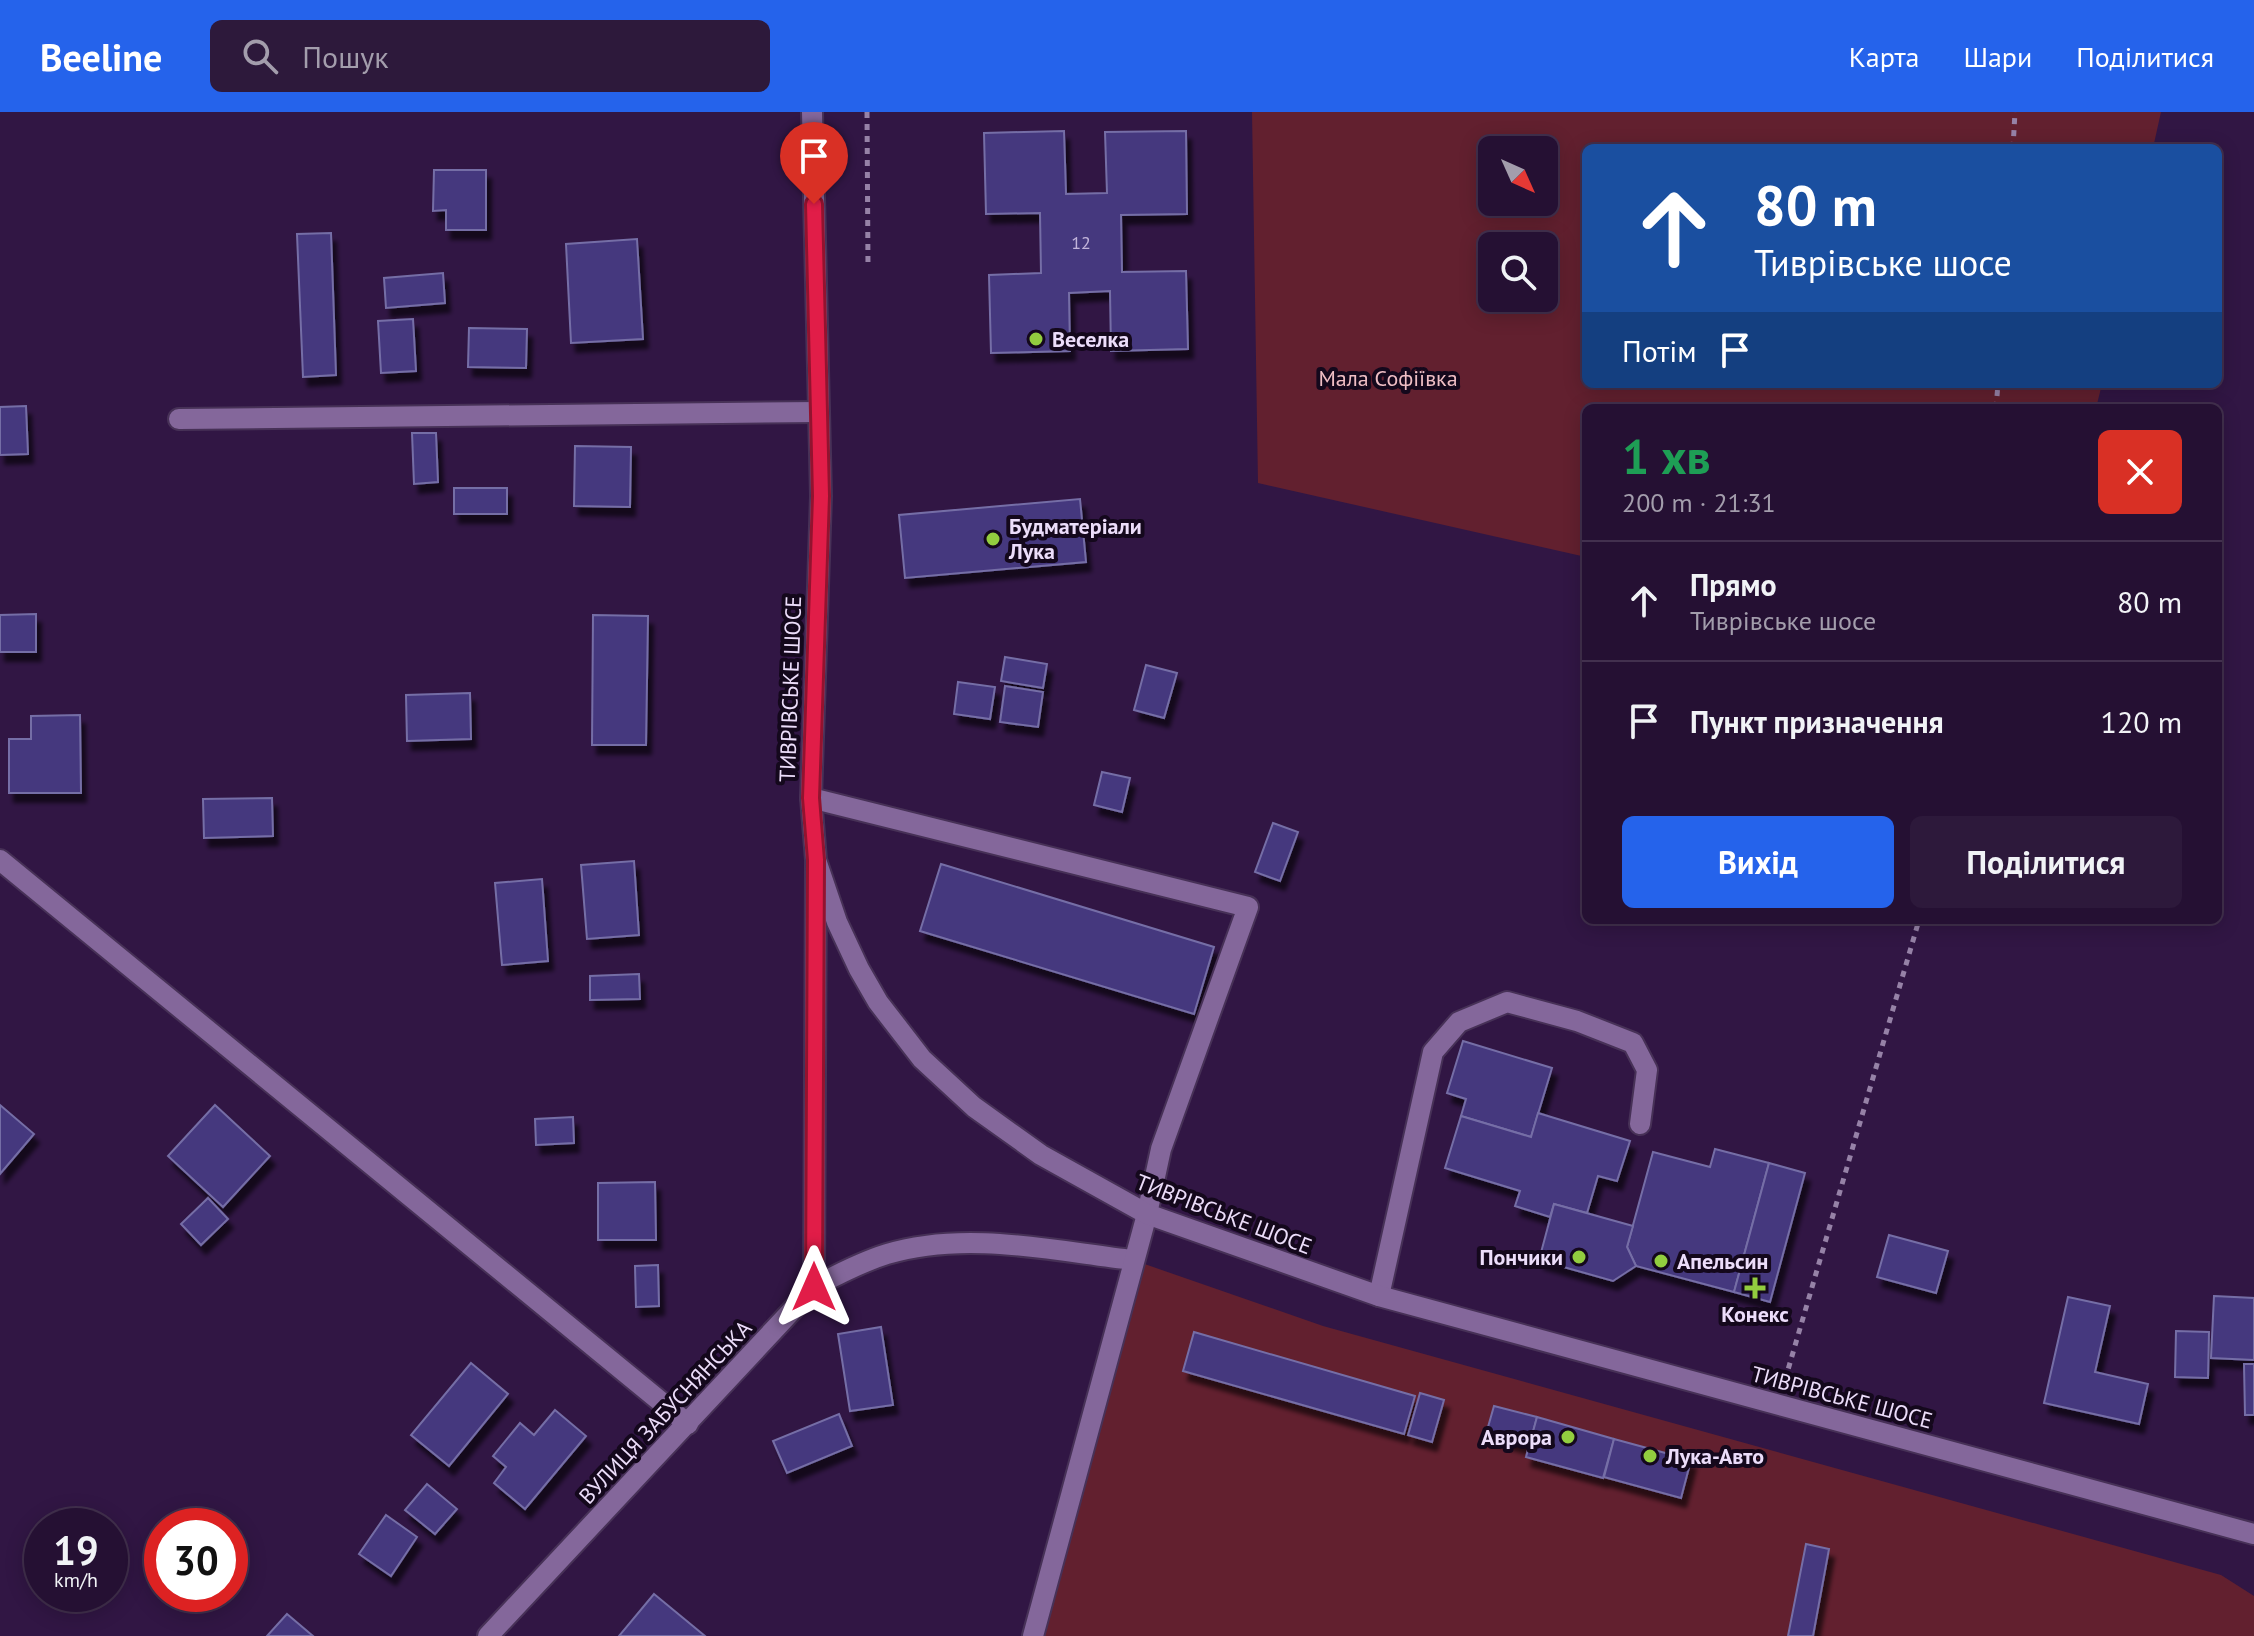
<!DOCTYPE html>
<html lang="uk">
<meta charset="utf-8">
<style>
:root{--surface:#251033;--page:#2d193b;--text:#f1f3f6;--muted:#a39dac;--line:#42304e;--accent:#2563eb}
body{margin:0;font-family:"PT Sans",sans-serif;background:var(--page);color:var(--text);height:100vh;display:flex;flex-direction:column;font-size:30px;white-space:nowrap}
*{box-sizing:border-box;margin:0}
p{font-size:26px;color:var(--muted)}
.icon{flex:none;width:44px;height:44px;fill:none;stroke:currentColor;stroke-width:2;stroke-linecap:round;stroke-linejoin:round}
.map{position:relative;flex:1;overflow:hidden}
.details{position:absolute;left:1582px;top:292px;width:640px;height:520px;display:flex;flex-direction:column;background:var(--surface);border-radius:12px;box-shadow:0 4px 20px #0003,0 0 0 2px var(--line)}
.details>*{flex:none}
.banner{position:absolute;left:1582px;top:32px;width:640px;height:244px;border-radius:12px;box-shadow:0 4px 20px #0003,0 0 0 2px var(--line);background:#1a4fa0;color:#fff;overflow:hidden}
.needle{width:52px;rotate:135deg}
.buttons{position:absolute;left:1478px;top:24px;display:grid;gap:16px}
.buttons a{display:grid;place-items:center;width:80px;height:80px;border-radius:12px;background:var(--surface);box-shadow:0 4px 20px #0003,0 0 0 2px var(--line);font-size:40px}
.speed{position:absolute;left:24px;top:1396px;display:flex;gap:16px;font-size:40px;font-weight:700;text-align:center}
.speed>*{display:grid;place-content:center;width:104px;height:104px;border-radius:50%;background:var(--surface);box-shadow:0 4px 20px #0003,0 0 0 2px var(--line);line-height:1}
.speed small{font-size:20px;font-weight:400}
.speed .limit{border:12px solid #d22;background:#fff;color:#111}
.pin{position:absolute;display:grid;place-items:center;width:68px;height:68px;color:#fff;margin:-82px -34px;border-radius:50% 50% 50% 0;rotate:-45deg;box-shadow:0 0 8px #0007}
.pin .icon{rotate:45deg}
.me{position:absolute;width:88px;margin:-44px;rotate:0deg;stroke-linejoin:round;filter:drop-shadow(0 0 6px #0008)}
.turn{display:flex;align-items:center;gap:28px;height:168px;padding:0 40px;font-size:36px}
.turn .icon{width:104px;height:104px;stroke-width:2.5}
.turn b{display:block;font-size:56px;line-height:68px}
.then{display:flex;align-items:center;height:76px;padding:0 40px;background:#0003;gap:16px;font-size:30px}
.round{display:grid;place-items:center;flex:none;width:84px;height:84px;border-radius:12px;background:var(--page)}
.summary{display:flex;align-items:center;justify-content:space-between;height:136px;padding:0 40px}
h1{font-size:48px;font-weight:700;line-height:60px;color:#1e9e55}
.primary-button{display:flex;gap:16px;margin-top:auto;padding:16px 40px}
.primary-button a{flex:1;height:92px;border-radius:12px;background:var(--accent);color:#fff;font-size:32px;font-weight:700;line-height:92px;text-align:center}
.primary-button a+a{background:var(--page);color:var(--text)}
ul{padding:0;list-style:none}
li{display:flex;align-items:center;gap:24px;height:120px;padding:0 40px;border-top:2px solid var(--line)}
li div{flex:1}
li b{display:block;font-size:30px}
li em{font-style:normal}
header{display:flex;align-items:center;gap:48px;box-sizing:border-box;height:112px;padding:0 40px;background:var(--accent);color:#fff}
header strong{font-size:38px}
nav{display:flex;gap:44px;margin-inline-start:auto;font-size:28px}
.search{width:560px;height:72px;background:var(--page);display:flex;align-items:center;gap:20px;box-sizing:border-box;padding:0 28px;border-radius:12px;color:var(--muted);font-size:30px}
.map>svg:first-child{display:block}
</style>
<header>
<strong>Beeline</strong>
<div class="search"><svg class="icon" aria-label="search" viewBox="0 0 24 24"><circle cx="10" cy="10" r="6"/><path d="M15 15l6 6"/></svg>Пошук</div>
<nav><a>Карта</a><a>Шари</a><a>Поділитися</a></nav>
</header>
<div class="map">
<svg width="2254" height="1524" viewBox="0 0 2254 1524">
<defs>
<filter id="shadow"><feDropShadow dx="5" dy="9" stdDeviation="2" flood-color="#0009"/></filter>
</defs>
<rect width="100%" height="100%" fill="#311644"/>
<g fill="#62202f" fill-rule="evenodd">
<path d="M1252,0H2161L2153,36H1586V272H2102L2096,296H1586V445L1258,371ZM1492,38H1544V90H1492ZM1492,134H1544V186H1492Z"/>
<path d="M1133,1148L1323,1214L2221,1463L2254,1484V1524H1033Z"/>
</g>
<g fill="#45377e" stroke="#756ea6" stroke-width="2" filter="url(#shadow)">
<path d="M1064,19L1066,82L1107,81L1105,20L1186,19L1187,102L1121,103L1122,160L1186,159L1188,237L1111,239L1110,179L1069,181L1070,239L991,241L989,163L1041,161L1040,101L986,102L984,21Z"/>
<path d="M434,58H486V118H446V98L433,99Z"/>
<path d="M331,121L336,263L303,265L297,122Z"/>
<path d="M637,127L643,227L571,231L566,132Z"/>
<path d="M443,161L445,191L386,196L384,166Z"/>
<path d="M413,207L416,259L381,261L378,209Z"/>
<path d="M469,216L527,217L526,256L468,255Z"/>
<path d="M26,294L28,342L0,343V295Z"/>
<path d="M412,321H436L438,370L414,372Z"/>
<path d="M575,334L631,335L630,395L574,394Z"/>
<rect x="454" y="376" width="53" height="26"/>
<path d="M1080,387L1086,450L905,466L899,403Z"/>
<path d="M36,502V540H0V503Z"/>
<path d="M593,503L648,504L646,633H592Z"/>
<path d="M1005,545L1047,552L1043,576L1001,569Z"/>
<path d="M1146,553L1177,561L1164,606L1134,598Z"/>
<path d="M958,570L995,575L990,607L954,602Z"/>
<path d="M1005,574L1043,580L1038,615L1000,610Z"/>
<path d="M470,581L471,627L407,629L406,583Z"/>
<path d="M80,603L81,681H9V627H31V604Z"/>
<path d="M1102,660L1130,666L1122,700L1094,693Z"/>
<path d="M272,686L273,724L204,726L203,687Z"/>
<path d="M1273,711L1298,720L1280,769L1255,760Z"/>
<path d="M634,749L639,823L587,827L581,753Z"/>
<path d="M941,752L1214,835L1194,902L920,819Z"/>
<path d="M542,767L548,849L502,853L495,771Z"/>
<path d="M639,862L640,887L590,888V864Z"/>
<path d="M1463,929L1552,956L1531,1025L1461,1004L1466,987L1447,981Z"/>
<path d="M0,993L34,1022L0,1062Z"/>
<path d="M215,993L270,1044L223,1095L168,1044Z"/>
<path d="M1538,1001L1630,1029L1617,1069L1598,1064L1587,1101L1554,1092L1550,1105L1515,1094L1520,1079L1445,1056L1461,1004L1531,1025Z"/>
<path d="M573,1005L574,1031L536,1033L535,1007Z"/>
<path d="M1715,1037L1769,1051L1734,1180L1636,1154L1627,1135L1653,1040L1710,1055Z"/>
<path d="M1769,1051L1805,1061L1770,1190L1734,1180Z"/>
<path d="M655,1070L656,1128H598V1071Z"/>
<path d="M208,1086L228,1107L201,1133L181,1112Z"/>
<path d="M1554,1092L1633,1114L1627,1135L1636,1154L1613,1169L1539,1148Z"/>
<path d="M1889,1123L1948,1139L1936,1181L1877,1165Z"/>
<path d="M658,1153L659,1194L636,1195L635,1154Z"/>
<path d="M2214,1184L2254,1186V1248L2211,1246Z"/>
<path d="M2068,1185L2110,1194L2095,1260L2148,1272L2139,1312L2044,1291Z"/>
<path d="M881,1215L893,1293L850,1299L838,1222Z"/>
<path d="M2176,1219L2209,1220L2208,1266L2175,1265Z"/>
<path d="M1194,1220L1415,1284L1404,1322L1183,1259Z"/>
<path d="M471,1251L508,1282L449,1354L411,1323Z"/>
<path d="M2244,1252H2254V1303H2245Z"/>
<path d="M1420,1281L1444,1288L1432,1330L1408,1323Z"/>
<path d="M1494,1294L1537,1305L1529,1335L1486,1322Z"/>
<path d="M555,1298L586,1324L525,1397L494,1371L506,1355L493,1344L520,1311L534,1323Z"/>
<path d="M839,1302L852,1334L787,1361L773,1329Z"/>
<path d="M1537,1305L1614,1327L1603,1366L1526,1345Z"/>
<path d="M1614,1327L1691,1348L1681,1386L1604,1365Z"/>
<path d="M427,1372L457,1397L435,1422L405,1398Z"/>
<path d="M386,1403L417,1425L391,1464L359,1442Z"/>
<path d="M1806,1432L1829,1437L1813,1524H1788Z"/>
<path d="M654,1482L705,1524H619Z"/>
<path d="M287,1502L313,1524H267Z"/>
</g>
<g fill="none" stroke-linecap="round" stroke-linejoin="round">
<g stroke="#473157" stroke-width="24">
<g id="lane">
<path d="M811,686L1248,795L1161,1037L1147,1102"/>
<path d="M1379,1184L1433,940L1459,910L1507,890L1577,909L1633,931L1647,958L1640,1012"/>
</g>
</g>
<g stroke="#473157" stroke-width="24">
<g id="street">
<path d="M179,307L818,300"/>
<path d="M0,748L688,1312"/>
<path d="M814,1175C838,1162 861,1150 887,1142C966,1118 1053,1139 1133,1148"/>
<path d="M488,1524L814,1175L816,752"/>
<path d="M1033,1524L1147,1102"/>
</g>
</g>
<g stroke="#473157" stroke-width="24">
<path id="secondary" d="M812,0L821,384L811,686L816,748L837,810L859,857L878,890L922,947L974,995L1041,1043L1147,1102L1379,1184L2254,1422"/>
</g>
<g stroke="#9682a7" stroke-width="5" stroke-dasharray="6 6" stroke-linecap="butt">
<path d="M867,0L868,155"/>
<path d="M2013,36L2015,0"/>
<path d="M1996,296L1998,272"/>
<path d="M1785,1268L1919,808"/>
</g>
<use href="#lane" stroke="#84679b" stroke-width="20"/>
<use href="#street" stroke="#84679b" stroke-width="20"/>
<use href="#secondary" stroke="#84679b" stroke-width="20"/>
</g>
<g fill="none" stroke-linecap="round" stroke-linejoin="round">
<g stroke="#92132f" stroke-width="20">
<path id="route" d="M814,1175L816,748L811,686L821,384L814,92"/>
</g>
<use href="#route" stroke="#e11d48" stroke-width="14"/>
</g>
<g fill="#92cd3f" stroke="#14081c" stroke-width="3">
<circle cx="1036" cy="227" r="8"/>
<circle cx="993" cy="427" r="8"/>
<circle cx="1579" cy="1145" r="8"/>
<circle cx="1661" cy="1149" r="8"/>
<path d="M1751 1164h8v8h8v8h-8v8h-8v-8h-8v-8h8z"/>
<circle cx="1568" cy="1325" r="8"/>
<circle cx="1650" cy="1344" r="8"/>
</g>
<g text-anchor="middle" stroke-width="8" stroke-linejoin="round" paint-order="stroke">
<g font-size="18" fill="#c2b4db">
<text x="1081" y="137">12</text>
</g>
<g font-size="22" font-weight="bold" fill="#ecddfa" stroke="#14081c" text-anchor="start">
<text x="1052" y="235">Веселка</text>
<text x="1009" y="422">Будматеріали<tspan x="1009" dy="25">Лука</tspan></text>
<text x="1563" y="1153" text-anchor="end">Пончики</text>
<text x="1677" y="1157">Апельсин</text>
<text x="1755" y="1210" text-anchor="middle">Конекс</text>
<text x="1552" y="1333" text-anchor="end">Аврора</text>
<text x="1666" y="1352">Лука-Авто</text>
</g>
<g font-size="22" fill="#efbec4" stroke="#14081c">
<text x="1388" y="274">Мала Софіївка</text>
</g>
<g font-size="22" fill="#ecddfa" stroke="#14081c">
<text transform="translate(790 577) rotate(-88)" y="8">ТИВРІВСЬКЕ ШОСЕ</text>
<text transform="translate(1224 1102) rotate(21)" y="8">ТИВРІВСЬКЕ ШОСЕ</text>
<text transform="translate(1842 1285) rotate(15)" y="8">ТИВРІВСЬКЕ ШОСЕ</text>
<text transform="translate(665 1300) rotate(-47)" y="8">ВУЛИЦЯ ЗАБУСНЯНСЬКА</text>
</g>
</g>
</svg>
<div class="buttons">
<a><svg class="needle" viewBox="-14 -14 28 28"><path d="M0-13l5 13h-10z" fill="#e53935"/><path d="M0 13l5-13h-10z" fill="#a39dac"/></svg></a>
<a><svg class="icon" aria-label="search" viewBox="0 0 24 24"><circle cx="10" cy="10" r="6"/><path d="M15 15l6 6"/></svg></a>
</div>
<div class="speed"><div>19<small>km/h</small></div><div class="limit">30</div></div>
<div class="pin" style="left:814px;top:92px;background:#d93025"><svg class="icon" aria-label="arrive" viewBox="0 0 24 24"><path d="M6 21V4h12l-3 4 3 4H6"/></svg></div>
<svg class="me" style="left:814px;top:1175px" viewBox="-20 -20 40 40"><path d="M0-17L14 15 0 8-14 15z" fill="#e11d48" stroke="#fff" stroke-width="4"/></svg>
<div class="banner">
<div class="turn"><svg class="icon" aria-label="ahead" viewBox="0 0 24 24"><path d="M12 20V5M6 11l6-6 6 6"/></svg><div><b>80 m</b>Тиврівське шосе</div></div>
<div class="then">Потім<svg class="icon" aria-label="arrive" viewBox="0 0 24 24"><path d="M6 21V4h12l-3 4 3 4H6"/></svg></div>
</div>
<section class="details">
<div class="summary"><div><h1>1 хв</h1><p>200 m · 21:31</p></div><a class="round" style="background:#d93025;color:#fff"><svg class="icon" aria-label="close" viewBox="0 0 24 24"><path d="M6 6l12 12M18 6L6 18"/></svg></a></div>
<ul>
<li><svg class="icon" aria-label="ahead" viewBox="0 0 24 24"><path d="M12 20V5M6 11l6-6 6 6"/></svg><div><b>Прямо</b><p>Тиврівське шосе</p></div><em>80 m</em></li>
<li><svg class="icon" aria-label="arrive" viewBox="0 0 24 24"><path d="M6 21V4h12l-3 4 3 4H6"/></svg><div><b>Пункт призначення</b></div><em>120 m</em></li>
</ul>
<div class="primary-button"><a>Вихід</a><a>Поділитися</a></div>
</section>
</div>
